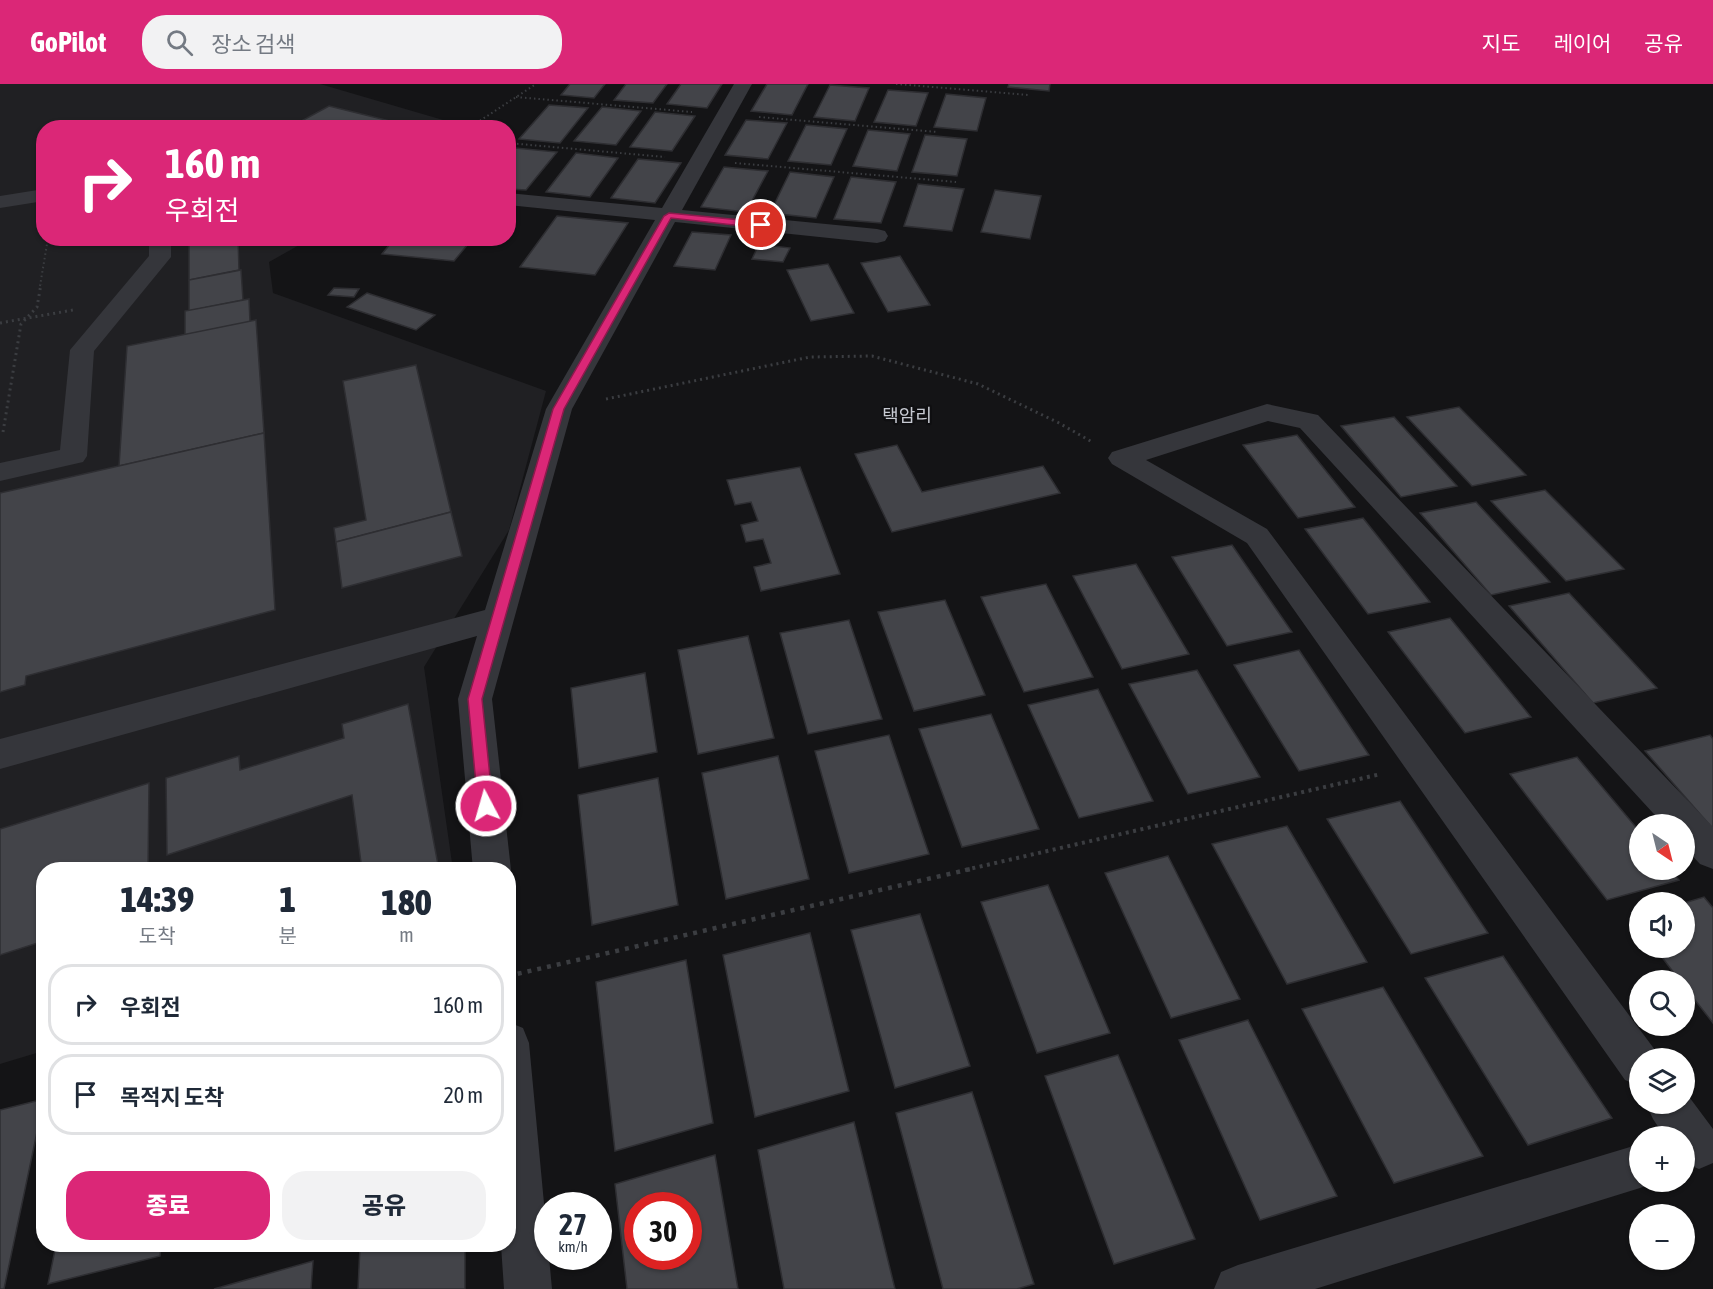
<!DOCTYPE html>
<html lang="ko">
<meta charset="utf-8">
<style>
:root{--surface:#fff;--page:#f2f2f3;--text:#1f2937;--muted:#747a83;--line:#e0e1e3;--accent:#db2777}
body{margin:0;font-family:"Asap Condensed","Noto Sans KR",sans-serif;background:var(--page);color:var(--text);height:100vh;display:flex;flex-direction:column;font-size:22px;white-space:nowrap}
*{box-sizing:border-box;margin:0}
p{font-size:20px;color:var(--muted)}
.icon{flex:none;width:33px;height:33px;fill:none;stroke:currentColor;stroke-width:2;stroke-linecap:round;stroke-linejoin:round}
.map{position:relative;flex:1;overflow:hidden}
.sheet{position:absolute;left:36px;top:778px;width:480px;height:390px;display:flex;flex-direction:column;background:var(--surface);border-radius:24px;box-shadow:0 2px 4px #0004}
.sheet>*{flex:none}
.banner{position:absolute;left:36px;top:36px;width:480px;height:126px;border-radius:24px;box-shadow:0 2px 4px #0004;background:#db2777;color:#fff;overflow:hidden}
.needle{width:39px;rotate:145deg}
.controls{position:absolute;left:1629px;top:730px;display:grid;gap:12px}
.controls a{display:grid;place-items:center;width:66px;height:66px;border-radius:50%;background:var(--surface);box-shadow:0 2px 4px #0004;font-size:30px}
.speed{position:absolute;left:534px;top:1108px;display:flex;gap:12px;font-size:30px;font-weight:700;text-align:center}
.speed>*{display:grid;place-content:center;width:78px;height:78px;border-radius:50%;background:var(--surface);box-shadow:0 2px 4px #0004;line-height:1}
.speed small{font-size:15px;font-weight:400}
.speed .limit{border:9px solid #d22;background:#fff;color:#111}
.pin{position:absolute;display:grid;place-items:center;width:51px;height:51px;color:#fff;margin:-26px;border:3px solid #fff;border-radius:50%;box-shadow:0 2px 6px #0007}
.me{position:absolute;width:66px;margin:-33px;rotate:354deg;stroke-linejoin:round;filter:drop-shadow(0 0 4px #0008)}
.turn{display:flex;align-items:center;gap:21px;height:126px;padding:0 30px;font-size:27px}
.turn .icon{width:78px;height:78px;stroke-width:2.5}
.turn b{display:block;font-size:42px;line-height:51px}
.eta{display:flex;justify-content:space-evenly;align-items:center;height:102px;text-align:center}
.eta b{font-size:36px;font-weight:800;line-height:42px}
.button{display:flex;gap:12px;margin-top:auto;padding:12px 30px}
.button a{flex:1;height:69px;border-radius:24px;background:var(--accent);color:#fff;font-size:24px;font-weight:800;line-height:69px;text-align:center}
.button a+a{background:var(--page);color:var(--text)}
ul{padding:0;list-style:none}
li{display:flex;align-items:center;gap:18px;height:81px;margin:0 12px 9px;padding:0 18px;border:3px solid var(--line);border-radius:24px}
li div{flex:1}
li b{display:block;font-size:22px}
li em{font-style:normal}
header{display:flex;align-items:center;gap:36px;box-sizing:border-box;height:84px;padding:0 30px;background:var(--accent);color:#fff}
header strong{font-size:28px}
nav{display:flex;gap:33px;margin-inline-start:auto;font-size:21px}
.search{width:420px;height:54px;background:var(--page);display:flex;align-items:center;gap:15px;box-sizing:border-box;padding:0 21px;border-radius:24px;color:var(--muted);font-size:22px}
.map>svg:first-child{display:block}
</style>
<header>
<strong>GoPilot</strong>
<div class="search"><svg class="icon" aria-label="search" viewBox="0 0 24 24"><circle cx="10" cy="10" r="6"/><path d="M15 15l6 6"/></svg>장소 검색</div>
<nav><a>지도</a><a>레이어</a><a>공유</a></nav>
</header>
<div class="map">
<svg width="1713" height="1205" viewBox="0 0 1713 1205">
<rect width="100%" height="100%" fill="#141416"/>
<path fill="#202023" d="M0,0H320L467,43L44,44V154L310,155L269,178L273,209L546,307L509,446L424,583L453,786H44L43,967L0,980Z"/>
<g fill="#434449" stroke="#2e2e32" stroke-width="1.5" fill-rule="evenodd">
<path d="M570,0H605L594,14L561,11Z"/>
<path d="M626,0H667L653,19L614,16Z"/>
<path d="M681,0H722L707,24L667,20Z"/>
<path d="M767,0H808L792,31L751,27Z"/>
<path d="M1009,0H1050L1049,7L1008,3Z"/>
<path d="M830,1L869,4L855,37L814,33Z"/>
<path d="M888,6L928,9L916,42L874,38Z"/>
<path d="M946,10L986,14L977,47L934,43Z"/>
<path d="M549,21L588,24L560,59L519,55Z"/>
<path d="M329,22L402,40L395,44H304L294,41Z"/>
<path d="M602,23L641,27L616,61L574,57Z"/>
<path d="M655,28L695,32L672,67L630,63Z"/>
<path d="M746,36L787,39L768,75L725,71Z"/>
<path d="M806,41L847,45L831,81L788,77Z"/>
<path d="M868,46L910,50L897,87L853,82Z"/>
<path d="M925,51L967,55L957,92L912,88Z"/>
<path d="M515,64L557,68L526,106L508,105V72Z"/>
<path d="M576,69L618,74L590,113L546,108Z"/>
<path d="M638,75L681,79L655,119L611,114Z"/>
<path d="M724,83L768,87L746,128L701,123Z"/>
<path d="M790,88L834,93L816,134L770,129Z"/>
<path d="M851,93L896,98L881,139L834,135Z"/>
<path d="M918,100L964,105L952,147L904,142Z"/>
<path d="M995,106L1041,112L1030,155L981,148Z"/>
<path d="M557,132L628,139L595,191L520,183Z"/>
<path d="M692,148L731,151L715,186L674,182Z"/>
<path d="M189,154H238L239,186L189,196Z"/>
<path d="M395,154H473L454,177L382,170Z"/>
<path d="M759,160L790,164L783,178L752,175Z"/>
<path d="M900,172L930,221L888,228L861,179Z"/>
<path d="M828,180L854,229L811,237L787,186Z"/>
<path d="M241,186L243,216L189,227V196Z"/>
<path d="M334,204L359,205L354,213L328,211Z"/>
<path d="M367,209L435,231L416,246L347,223Z"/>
<path d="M249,215L250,238L185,251V227Z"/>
<path d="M256,236L264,349L119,382L127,262Z"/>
<path d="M416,281L451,428L336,458L334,444L366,436L343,297Z"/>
<path d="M1459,323L1526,391L1472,402L1407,333Z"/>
<path d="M1394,333L1457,402L1401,413L1341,342Z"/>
<path d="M264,349L275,526L26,592L25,601L0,608V409Z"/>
<path d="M1297,351L1355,423L1298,434L1243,361Z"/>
<path d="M897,361L922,408L1043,382L1060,409L892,448L855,370Z"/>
<path d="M800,383L840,490L761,507L754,483L771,479L763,455L746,458L741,441L758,437L751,418L735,421L727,396Z"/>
<path d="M1545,406L1624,485L1566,497L1491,417Z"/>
<path d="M1476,418L1550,498L1491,511L1420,429Z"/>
<path d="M451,428L462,472L342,504L336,458Z"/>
<path d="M1363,434L1430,518L1368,530L1305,445Z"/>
<path d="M1232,461L1292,548L1227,562L1172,473Z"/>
<path d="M1136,480L1189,570L1122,585L1073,492Z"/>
<path d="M1046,500L1093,593L1024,608L981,513Z"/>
<path d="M1569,509L1657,604L1593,619L1509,522Z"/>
<path d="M945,516L985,611L914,627L878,528Z"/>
<path d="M1450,534L1531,633L1465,649L1388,548Z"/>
<path d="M849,536L882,635L808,650L780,549Z"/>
<path d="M748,552L774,654L698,670L678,566Z"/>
<path d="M1299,566L1369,671L1299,687L1234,581Z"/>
<path d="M1197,586L1260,693L1188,710L1129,600Z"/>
<path d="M645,589L657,668L579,684L571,604Z"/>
<path d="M1098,605L1153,717L1079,734L1028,621Z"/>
<path d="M408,620L439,786H362L352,711L167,771L166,694L239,672L240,686L344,654L342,640Z"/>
<path d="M991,630L1039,745L962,763L919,645Z"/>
<path d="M889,651L929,770L849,789L815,667Z"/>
<path d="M1710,651L1713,655V745L1645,667Z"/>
<path d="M778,672L809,795L726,815L702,689Z"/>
<path d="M1577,673L1640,748V786H1671L1679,796L1607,816L1510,690Z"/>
<path d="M658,694L678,821L592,841L578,711Z"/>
<path d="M149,699L148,786H44V857L0,871V745Z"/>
<path d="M1400,717L1488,849L1411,870L1327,735Z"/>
<path d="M1287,742L1367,878L1287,900L1212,760Z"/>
<path d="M1168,772L1240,915L1171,934L1105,789Z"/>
<path d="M1048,801L1110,949L1037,969L981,818Z"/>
<path d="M1704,813L1713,824V939L1684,902V897H1680L1655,864H1684V819Z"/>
<path d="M920,830L970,982L895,1004L851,846Z"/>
<path d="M810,849L849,1007L755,1033L723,871Z"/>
<path d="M1503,872L1612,1034L1528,1061L1425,894Z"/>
<path d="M686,876L713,1039L615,1067L596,898Z"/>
<path d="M1383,903L1483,1072L1394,1099L1302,925Z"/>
<path d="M1248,936L1337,1112L1260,1136L1179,956Z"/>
<path d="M1118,971L1195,1155L1114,1180L1045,992Z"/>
<path d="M972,1008L1034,1200L1017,1205H943L896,1029Z"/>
<path d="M44,1015L4,1205H0V1026Z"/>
<path d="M854,1038L895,1205H784L758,1066Z"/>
<path d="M715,1071L738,1205H627L615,1100ZM638,1122H688V1173H638Z"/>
<path d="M56,1161H161L160,1172L48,1200Z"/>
<path d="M367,1161H465V1205H358L360,1163Z"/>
<path d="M313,1177L311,1205H214Z"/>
</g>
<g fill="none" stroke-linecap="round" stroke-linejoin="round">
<g stroke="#3b3d41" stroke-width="2" stroke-dasharray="1.5 3" stroke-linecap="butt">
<path d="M896,0L1029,11"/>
<path d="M516,13L692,28"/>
<path d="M759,33L938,48"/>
<path d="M475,44L478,38L536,0"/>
<path d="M508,59L665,73"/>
<path d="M735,79L956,98"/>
<path d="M40,202L48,154"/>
</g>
<g stroke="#3b3d41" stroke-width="3" stroke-dasharray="2 4" stroke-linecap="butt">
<path d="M0,239L73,226"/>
<path d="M606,315L810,273L872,272L978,300L1059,339L1092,358"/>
<path d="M3,348L21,240L37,223L41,200"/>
</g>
<path stroke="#3b3d41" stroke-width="4" stroke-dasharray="3 4.5" stroke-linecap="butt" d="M965,786L1381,690"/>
<path stroke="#3b3d41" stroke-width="4.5" stroke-dasharray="4 6" stroke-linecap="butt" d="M508,892L971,785"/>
<g fill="#35363b" fill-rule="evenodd">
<path d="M734,0H752L682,126L877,145L885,147L888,152L885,157L877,159L675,138L572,325L492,615L511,786L508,791V786H473L458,615L477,552L0,685V655L485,526L546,325L655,136L508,121V109L662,124Z"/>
<path d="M44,105V117L0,124V112Z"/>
<path d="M149,154H171V173L94,267L87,372L83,378L0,397V379L60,366L70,266L149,172Z"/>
<path d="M1267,320L1318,331L1713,743V785L1700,780L1684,763V741H1664L1300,344L1268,337L1146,376L1267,445L1655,966L1659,975H1640V1002L1625,996L1247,459L1112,380L1108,374L1112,368Z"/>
<path d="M508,938L523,944L529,959L552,1205H504L501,1161H508Z"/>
<path d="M1684,1006L1713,1045V1079L1699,1085L1684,1079V1053H1665L1653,1035L1646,1020H1684Z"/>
<path d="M1640,1060V1098H1656L1640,1104L1315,1205H1214L1221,1188L1238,1181Z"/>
</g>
</g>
<path fill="#db2777" stroke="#8e194d" stroke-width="1.5" d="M669,129L761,138L766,141L761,144L671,134L564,325L482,615L493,722L491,726L486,728L481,726L478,722L468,615L553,325L664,132Z"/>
<g text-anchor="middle" stroke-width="4.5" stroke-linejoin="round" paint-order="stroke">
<g font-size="18" fill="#c7cad2" stroke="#0f0f11">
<text x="907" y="338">택암리</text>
</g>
</g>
</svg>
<div class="controls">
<a><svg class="needle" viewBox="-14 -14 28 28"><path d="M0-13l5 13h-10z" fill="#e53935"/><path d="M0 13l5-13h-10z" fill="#747a83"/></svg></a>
<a><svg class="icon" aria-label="sound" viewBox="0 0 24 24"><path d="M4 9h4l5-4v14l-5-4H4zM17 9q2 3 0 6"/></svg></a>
<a><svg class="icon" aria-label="search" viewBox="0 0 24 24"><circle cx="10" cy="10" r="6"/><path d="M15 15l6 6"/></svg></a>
<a><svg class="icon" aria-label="layers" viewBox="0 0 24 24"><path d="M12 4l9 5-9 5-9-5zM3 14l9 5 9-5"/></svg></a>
<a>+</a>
<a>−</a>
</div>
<div class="speed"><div>27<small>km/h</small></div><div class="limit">30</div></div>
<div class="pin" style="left:761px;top:141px;background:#d93025"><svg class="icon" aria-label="arrive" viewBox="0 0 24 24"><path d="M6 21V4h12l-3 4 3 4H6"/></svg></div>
<svg class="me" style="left:486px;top:722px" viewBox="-20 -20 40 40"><circle r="17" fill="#db2777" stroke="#fff" stroke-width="3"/><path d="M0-11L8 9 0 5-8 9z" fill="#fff"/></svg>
<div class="banner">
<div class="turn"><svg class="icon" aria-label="right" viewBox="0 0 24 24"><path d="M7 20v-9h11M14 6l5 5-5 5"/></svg><div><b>160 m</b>우회전</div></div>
</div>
<section class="sheet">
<div class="eta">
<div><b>14:39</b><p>도착</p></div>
<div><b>1</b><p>분</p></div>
<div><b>180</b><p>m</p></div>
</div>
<ul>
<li><svg class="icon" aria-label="right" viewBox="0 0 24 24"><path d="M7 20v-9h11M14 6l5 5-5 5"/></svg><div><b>우회전</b></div><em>160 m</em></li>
<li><svg class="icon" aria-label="arrive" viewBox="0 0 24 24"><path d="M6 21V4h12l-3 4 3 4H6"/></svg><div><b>목적지 도착</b></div><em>20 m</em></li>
</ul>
<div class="button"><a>종료</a><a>공유</a></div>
</section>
</div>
